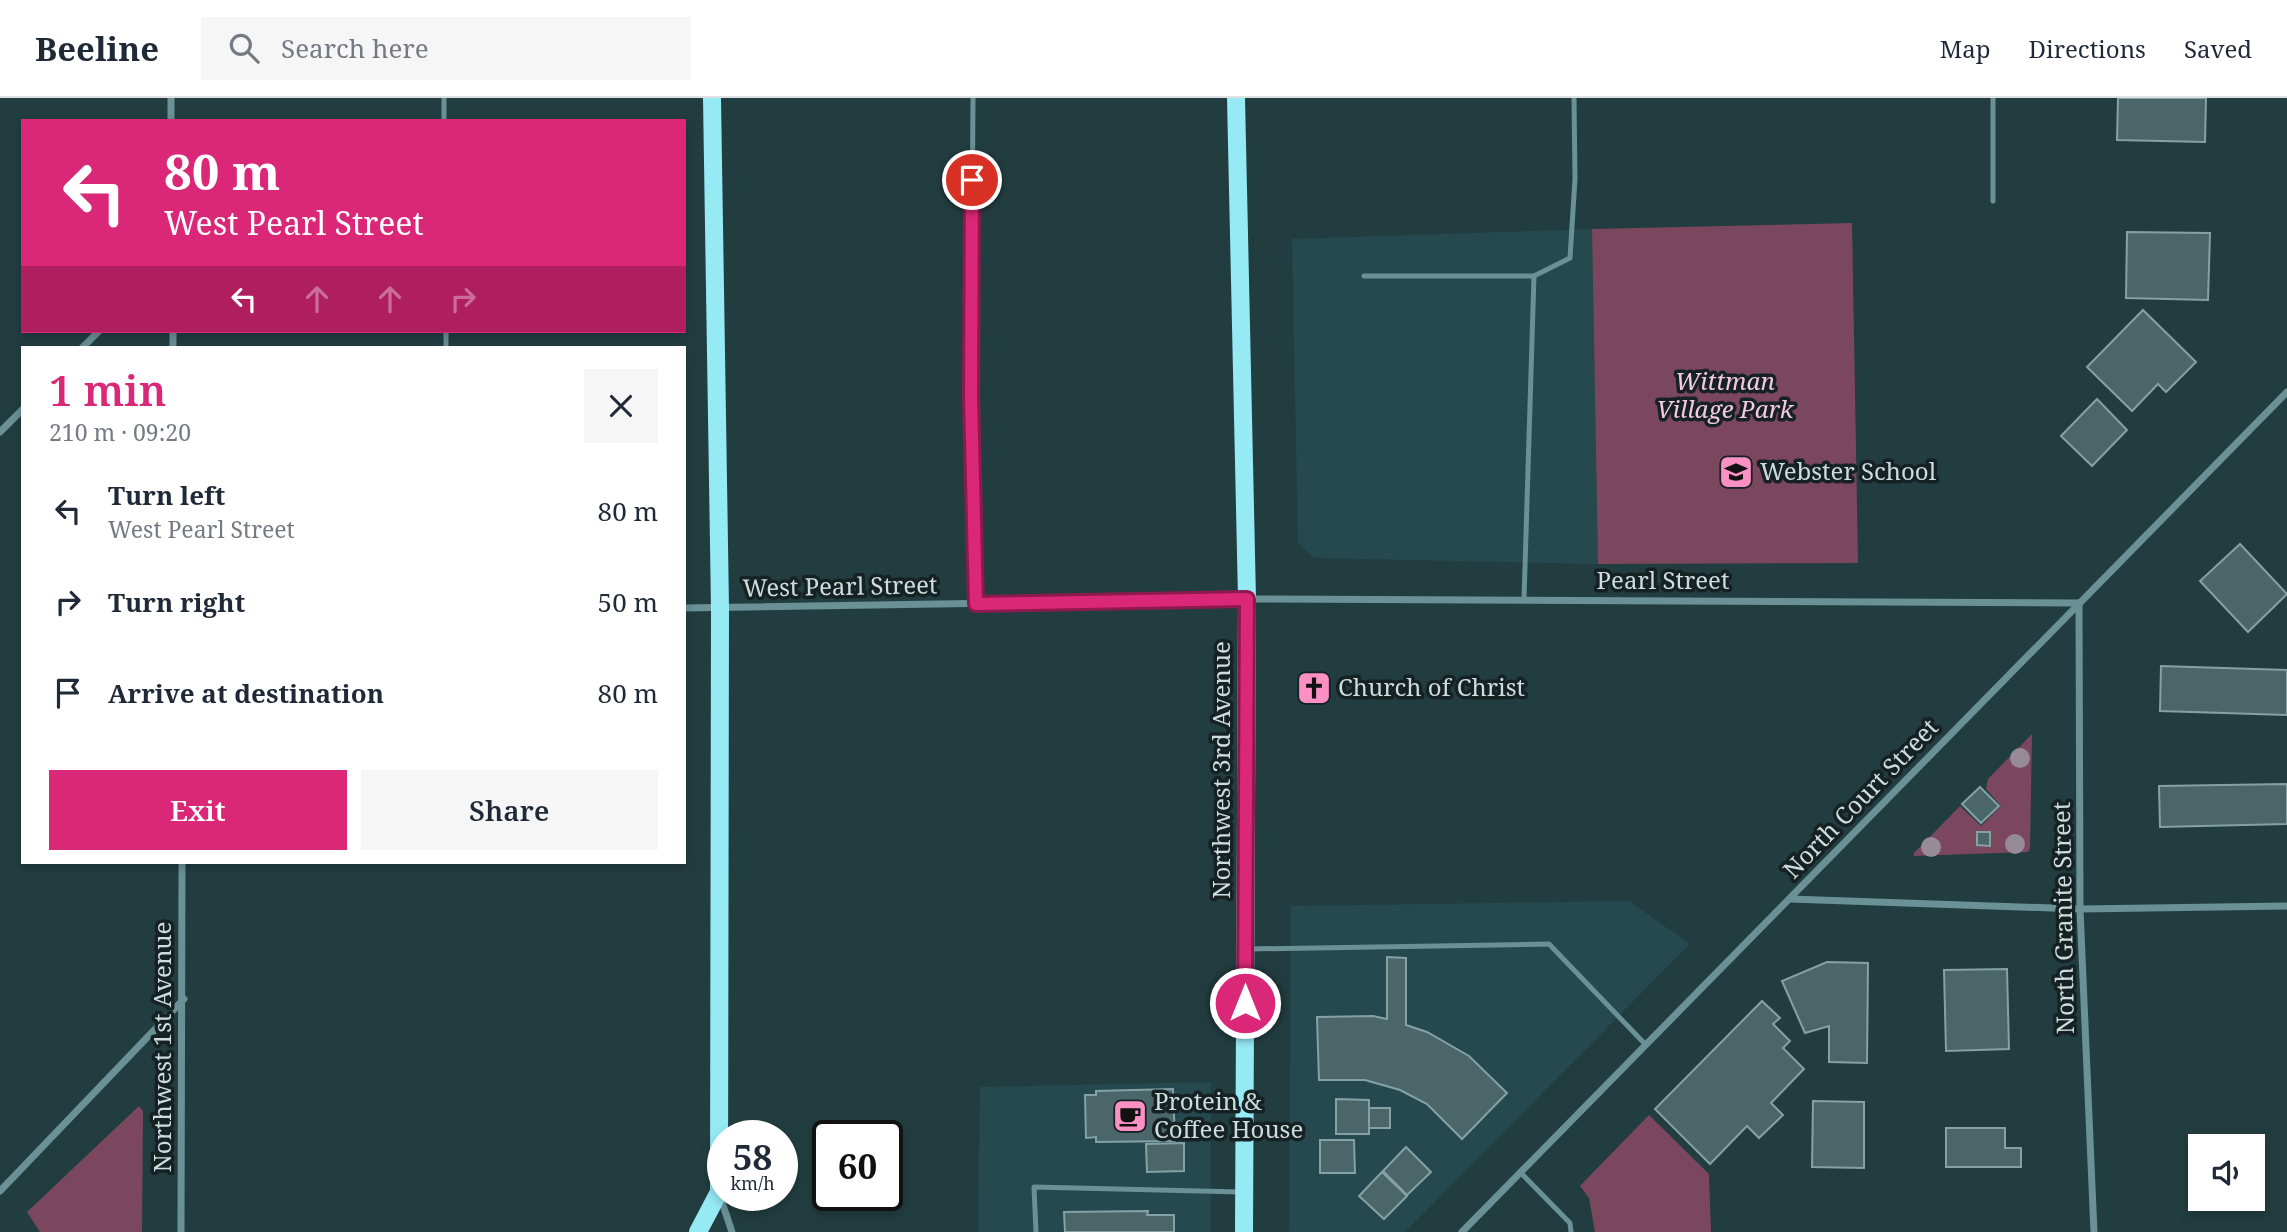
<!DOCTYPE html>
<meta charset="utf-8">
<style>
:root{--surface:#fff;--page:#f6f6f7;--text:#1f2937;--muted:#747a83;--line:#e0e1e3;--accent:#db2777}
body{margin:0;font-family:"Noto Serif",serif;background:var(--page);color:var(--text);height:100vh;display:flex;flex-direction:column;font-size:26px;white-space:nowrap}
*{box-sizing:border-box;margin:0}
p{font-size:23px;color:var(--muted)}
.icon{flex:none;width:38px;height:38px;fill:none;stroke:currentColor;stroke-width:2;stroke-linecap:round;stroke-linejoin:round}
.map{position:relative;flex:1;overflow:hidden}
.panel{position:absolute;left:21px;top:248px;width:665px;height:518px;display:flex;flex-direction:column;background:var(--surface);border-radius:0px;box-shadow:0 4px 10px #0003}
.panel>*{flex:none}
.guide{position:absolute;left:21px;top:21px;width:665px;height:214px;border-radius:0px;box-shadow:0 4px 10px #0003;background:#db2777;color:#fff;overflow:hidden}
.fabs{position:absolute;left:2188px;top:1036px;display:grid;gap:14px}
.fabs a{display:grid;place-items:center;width:77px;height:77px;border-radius:0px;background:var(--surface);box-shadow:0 4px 10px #0003;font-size:35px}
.speed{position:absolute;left:707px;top:1022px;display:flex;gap:14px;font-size:35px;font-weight:700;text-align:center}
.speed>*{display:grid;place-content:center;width:91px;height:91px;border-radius:50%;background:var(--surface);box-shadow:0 4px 10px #0003;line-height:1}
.speed small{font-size:18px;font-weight:400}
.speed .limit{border:4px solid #111;border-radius:10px;background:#fff;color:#111}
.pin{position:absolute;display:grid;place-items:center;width:60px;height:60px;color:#fff;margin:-30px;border:4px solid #fff;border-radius:50%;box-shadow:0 2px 7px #0007}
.me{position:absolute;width:77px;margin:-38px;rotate:0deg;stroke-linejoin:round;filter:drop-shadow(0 0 5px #0008)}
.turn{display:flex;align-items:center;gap:24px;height:147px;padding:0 28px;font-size:32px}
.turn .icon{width:91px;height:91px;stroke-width:2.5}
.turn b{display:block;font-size:49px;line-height:60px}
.lanes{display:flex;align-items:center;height:66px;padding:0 28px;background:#0003;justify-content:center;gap:35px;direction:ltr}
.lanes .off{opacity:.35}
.round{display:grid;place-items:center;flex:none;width:74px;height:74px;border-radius:0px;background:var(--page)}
.overview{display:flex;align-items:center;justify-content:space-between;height:119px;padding:0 28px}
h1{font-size:42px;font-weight:600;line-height:52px;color:var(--accent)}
.primary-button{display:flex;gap:14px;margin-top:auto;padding:14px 28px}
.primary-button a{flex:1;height:80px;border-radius:0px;background:var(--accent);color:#fff;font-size:28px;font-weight:600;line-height:80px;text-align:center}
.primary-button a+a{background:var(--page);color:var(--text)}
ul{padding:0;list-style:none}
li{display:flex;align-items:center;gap:21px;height:91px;padding:0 28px}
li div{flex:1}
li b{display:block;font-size:26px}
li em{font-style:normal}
header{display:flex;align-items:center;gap:42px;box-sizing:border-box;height:98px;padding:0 35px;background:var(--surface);border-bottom:2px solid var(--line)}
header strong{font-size:33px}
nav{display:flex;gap:38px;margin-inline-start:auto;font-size:24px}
.search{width:490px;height:63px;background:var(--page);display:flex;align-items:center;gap:18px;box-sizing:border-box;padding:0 24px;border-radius:0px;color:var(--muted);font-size:26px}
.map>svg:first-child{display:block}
</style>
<header>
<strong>Beeline</strong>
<div class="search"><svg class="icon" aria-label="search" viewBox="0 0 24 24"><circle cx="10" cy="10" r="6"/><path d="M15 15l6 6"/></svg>Search here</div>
<nav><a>Map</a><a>Directions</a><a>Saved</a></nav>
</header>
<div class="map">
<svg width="2287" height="1134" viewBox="0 0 2287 1134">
<rect width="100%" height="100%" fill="#223d40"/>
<g fill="#25494e">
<path d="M1592,131L1598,466L1314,460L1298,445L1292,141Z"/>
<path d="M1629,803L1690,846L1405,1134H1289L1291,808Z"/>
<path d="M1211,984V1134H978L980,989Z"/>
</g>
<g fill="#7a475f">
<path d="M1852,125L1858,465L1598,466L1592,131Z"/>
<path d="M2032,636L2030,750L2028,754L1914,758V755L1960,708L1981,728L2001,708L1986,691L1988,681Z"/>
<path d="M139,1008L143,1013L142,1134H40L27,1114Z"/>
<path d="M1649,1017L1709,1076L1711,1134H1595L1589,1100L1580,1088Z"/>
</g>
<g fill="#4a6669" stroke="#84a2a6" stroke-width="2">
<path d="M2118,0H2206L2205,44L2117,42Z"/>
<path d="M2127,134L2210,135L2208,202L2126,200Z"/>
<path d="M2143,212L2196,264L2166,294L2158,286L2132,313L2087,269Z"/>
<path d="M2097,301L2127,332L2092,368L2061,338Z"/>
<path d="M2240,446L2287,496L2248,534L2200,483Z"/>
<path d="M2161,568L2287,572V617L2160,613Z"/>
<path d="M2287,686V726L2160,729L2159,688Z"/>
<path d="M1980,689L1999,708L1981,725L1962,706Z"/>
<path d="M1977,734H1990V748L1977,747Z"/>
<path d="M1387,859L1406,860V927L1427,934L1469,958L1507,995L1462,1041L1427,1006L1400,992L1365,982H1319L1317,919L1373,918L1387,921Z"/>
<path d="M1827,864L1868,865L1867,965L1829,964V928L1805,935L1782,883Z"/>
<path d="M2007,871L2009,951L1946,953L1944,872Z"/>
<path d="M1762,903L1780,920L1773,926L1790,943L1783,950L1804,971L1771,1005L1783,1017L1759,1040L1747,1028L1710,1066L1655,1011Z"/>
<path d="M1173,991L1175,1043L1096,1044V1039L1086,1040L1085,997H1096V993Z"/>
<path d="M1336,1001L1369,1002V1036H1336Z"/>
<path d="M1813,1003L1864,1004V1070L1812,1069Z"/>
<rect x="1369" y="1010" width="21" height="20"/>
<path d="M1946,1030H2005V1050H2021V1069H1946Z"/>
<path d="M1320,1042H1354L1355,1075H1320Z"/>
<path d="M1184,1045V1073L1147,1074L1146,1046Z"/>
<path d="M1406,1049L1431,1074L1407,1097L1383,1073Z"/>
<path d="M1382,1074L1407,1098L1384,1121L1359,1098Z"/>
<path d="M1148,1113L1147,1117H1174V1134H1065L1064,1114Z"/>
</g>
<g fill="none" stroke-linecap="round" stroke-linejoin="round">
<g stroke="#699196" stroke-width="5">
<path d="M444,0V23"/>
<path d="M973,0L971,299L976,506"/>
<path d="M1993,103V0"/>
<path d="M1364,178H1534"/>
<path d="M446,233V250"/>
<path d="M1524,501L1534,178L1570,160L1575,81L1574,0"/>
<path d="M1248,851L1549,846L1645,946"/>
<path d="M1521,1075L1570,1125L1571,1134"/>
<path d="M1036,1134L1034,1089L1241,1094"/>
</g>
<g stroke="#699196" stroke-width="7">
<path d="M171,23V0"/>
<path d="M173,233V250"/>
<path d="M82,250L99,233"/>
<path d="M0,334L23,311"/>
<path d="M684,510L1247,501L2079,505L2080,811L2094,1134"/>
<path d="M1790,801L2080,811L2287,808"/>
<path d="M0,1093L184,901"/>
<path d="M720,1098L732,1134"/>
<path d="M181,1134L182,765"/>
<path d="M1462,1134L2287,294"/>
</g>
<g stroke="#95eaf4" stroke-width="18">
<path d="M1236,0L1247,501L1244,1134"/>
<path d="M698,1134L719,1094L720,510L712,0"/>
</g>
</g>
<g fill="#968b96">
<circle cx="2020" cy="660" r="10"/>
<circle cx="2015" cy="746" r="10"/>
<circle cx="1931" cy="749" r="10"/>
</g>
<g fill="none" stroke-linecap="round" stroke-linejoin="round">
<g stroke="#8e194d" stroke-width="18">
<path id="route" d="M972,82L971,299L976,506L1247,501L1245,905"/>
</g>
<use href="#route" stroke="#db2777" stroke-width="12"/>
</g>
<defs>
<g id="school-square" transform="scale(1.75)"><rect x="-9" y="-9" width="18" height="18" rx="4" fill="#fc8fc3" stroke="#162123"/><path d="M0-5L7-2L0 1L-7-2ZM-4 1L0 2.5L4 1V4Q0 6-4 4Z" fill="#111"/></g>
<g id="church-square" transform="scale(1.75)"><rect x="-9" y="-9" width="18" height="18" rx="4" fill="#fc8fc3" stroke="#162123"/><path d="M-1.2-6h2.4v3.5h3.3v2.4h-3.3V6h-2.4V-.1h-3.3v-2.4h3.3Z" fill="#111"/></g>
<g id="cafe-square" transform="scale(1.75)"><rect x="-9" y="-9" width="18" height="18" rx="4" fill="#fc8fc3" stroke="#162123"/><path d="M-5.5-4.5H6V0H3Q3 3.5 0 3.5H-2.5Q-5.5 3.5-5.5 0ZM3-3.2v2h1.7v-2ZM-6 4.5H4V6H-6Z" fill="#111"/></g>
</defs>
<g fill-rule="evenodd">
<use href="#school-square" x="1736" y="374"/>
<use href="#church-square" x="1314" y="590"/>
<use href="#cafe-square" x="1130" y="1018"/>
</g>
<g text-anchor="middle" stroke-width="7" stroke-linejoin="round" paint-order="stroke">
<g font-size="24" font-style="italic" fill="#f4cbdc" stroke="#162123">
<text x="1725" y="292">Wittman<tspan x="1725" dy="28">Village Park</tspan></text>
</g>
<g font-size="24" fill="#cddcde" stroke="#162123" text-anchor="start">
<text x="1760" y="382">Webster School</text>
<text x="1338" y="598">Church of Christ</text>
<text x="1154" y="1012">Protein &amp;<tspan x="1154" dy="28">Coffee House</tspan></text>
</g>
<g font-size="24" fill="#cddcde" stroke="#162123">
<text x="1663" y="491">Pearl Street</text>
<text transform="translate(840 489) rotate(-1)" y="8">West Pearl Street</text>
<text transform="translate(1222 672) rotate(-90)" y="8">Northwest 3rd Avenue</text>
<text transform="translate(1861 701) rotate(-46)" y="8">North Court Street</text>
<text transform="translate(2064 820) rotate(-91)" y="8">North Granite Street</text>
<text transform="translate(163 949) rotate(-90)" y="8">Northwest 1st Avenue</text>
</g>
</g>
</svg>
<div class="fabs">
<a><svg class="icon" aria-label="sound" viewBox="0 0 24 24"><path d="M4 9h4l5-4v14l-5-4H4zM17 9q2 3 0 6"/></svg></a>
</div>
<div class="speed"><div>58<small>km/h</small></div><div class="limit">60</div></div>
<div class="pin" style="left:972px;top:82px;background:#d93025"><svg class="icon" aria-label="arrive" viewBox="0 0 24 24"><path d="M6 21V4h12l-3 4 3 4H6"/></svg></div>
<svg class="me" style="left:1245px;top:905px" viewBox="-20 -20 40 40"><circle r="17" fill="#db2777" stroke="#fff" stroke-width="3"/><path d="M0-11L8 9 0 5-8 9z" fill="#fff"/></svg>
<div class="guide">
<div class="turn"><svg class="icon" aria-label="left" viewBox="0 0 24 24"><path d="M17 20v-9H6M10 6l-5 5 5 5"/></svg><div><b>80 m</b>West Pearl Street</div></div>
<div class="lanes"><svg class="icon" aria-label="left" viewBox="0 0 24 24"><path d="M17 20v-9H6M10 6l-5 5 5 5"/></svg><svg class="icon off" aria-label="ahead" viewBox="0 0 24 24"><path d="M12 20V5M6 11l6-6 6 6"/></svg><svg class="icon off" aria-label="ahead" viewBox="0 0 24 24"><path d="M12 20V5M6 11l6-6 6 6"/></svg><svg class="icon off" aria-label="right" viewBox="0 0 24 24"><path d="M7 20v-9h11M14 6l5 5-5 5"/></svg></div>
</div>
<section class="panel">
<div class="overview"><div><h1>1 min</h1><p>210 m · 09:20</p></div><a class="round"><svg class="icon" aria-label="close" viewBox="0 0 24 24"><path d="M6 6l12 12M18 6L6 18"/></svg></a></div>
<ul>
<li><svg class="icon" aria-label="left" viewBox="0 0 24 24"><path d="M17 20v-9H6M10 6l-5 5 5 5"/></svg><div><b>Turn left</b><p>West Pearl Street</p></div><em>80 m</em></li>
<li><svg class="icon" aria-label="right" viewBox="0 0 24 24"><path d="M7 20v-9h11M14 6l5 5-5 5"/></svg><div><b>Turn right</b></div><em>50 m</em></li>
<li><svg class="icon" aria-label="arrive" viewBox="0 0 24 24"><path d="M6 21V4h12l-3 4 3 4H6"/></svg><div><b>Arrive at destination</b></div><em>80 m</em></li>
</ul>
<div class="primary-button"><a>Exit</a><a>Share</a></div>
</section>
</div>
